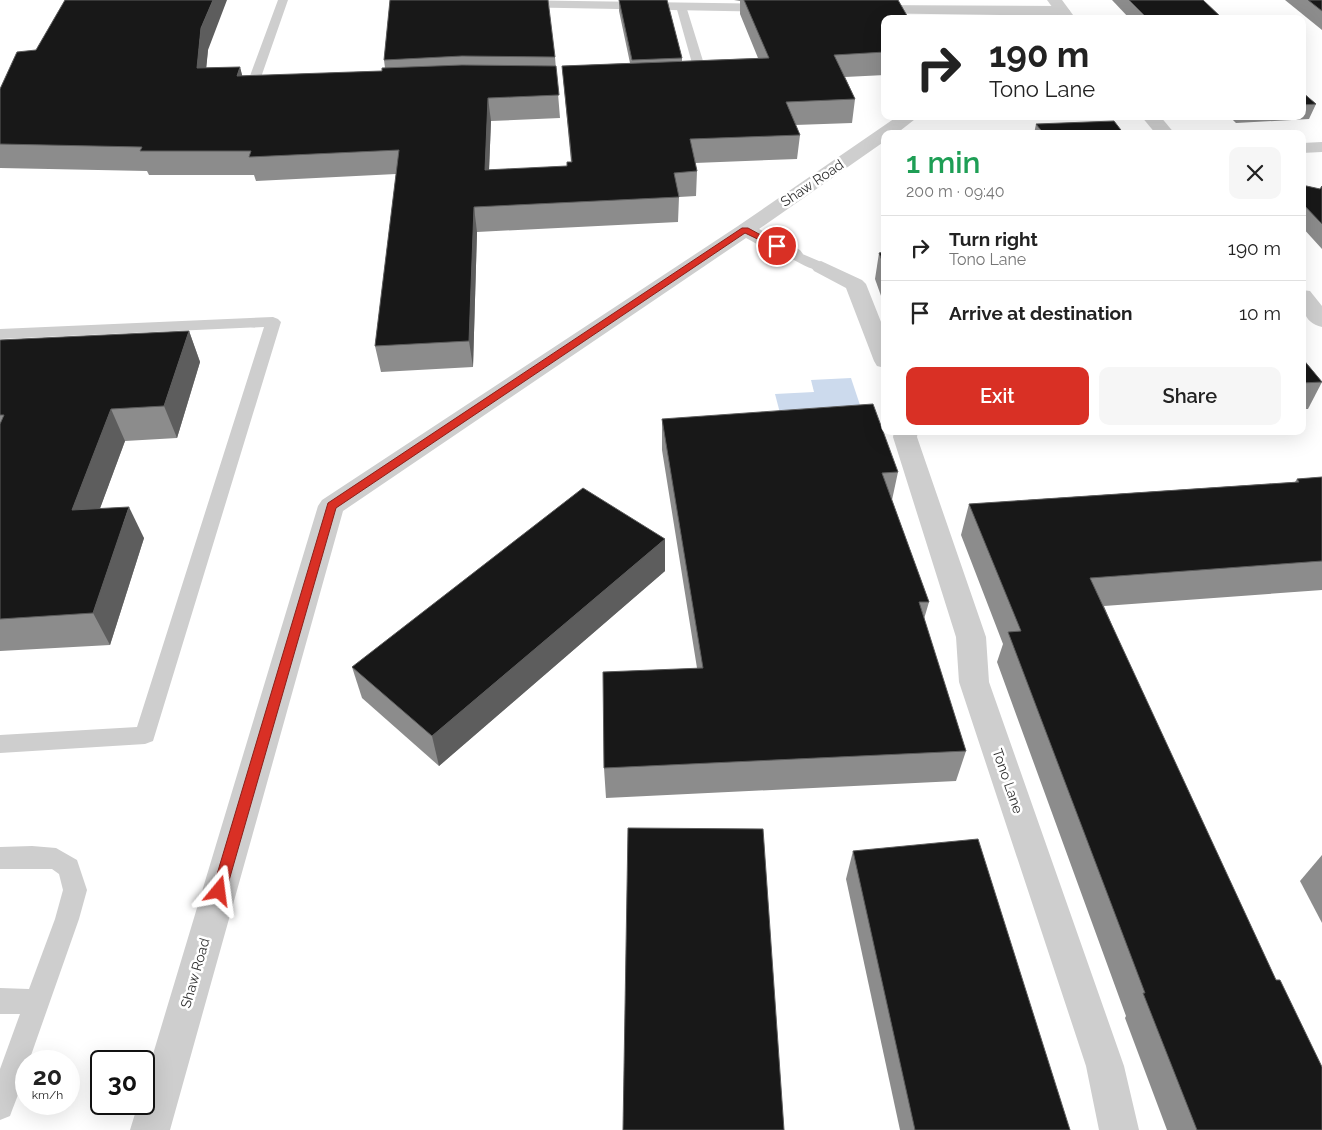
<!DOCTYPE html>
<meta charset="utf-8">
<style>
:root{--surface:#fff;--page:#f6f6f6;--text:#222;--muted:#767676;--line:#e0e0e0;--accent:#d93025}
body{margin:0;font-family:Raleway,sans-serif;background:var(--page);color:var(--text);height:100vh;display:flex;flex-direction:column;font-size:19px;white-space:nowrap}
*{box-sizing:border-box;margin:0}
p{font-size:16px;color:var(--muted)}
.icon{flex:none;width:28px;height:28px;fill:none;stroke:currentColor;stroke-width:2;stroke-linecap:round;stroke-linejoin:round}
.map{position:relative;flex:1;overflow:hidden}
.side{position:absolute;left:881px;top:130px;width:425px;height:305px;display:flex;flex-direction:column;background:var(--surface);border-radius:10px;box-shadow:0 5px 20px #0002}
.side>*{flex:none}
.guide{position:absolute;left:881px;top:15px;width:425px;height:105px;border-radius:10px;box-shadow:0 5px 20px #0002;background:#fff;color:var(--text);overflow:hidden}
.speed{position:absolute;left:15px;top:1050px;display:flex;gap:10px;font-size:25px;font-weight:700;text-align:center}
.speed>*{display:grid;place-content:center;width:65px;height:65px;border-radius:50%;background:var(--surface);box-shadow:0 5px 20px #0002;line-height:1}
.speed small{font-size:12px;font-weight:400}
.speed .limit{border:2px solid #111;border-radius:8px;background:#fff;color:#111}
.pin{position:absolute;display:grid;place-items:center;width:42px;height:42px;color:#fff;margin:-21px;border:2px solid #fff;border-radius:50%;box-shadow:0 1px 5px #0007}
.me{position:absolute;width:55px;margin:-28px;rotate:16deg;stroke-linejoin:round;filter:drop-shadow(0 0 4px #0008)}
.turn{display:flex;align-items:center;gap:18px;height:105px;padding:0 25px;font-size:22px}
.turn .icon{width:65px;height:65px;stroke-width:2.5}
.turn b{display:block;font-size:35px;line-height:42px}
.round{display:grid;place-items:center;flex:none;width:52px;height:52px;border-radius:10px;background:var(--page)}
.overview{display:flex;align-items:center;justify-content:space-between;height:85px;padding:0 25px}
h1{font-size:30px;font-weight:600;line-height:38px;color:#1e9e55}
.cta{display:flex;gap:10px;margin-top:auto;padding:10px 25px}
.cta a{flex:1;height:58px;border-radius:10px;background:var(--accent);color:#fff;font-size:20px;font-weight:600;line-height:58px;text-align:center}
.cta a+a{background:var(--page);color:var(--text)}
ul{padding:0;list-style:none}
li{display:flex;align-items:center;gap:15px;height:65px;padding:0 25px;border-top:1px solid var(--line)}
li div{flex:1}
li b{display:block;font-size:19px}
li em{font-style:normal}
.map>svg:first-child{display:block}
</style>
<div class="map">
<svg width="1322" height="1130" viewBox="0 0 1322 1130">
<rect width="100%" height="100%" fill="#fff"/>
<path fill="#ccdaed" d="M851,378L861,408L780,413L775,394L814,392L811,380Z"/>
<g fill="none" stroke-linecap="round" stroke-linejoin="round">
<g fill="#cecece" fill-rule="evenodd">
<path d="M278,0H288L259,83L274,92L268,95L247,84Z"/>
<path d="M681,3L686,6L708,77L706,79L695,80L689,77L695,74L676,6Z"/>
<path d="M793,250L826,264L828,267L826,270C814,273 799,262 788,257L786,254Z"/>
<path d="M273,317L278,319L281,322L153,741L145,744L0,753V735L137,727L264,327L0,339V329Z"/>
<path d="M32,846L56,848L77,860L87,890L79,919L29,1061H26C26,1079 16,1099 10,1116L0,1120V1069L20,1014H0V988L29,989L55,919L63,890L59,874L52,869H0V847Z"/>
</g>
<g fill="#cecece" fill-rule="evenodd">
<path d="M506,0L778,4L783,5L785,8L783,11L778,12L511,7L506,6L504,3Z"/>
<path d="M866,5L1062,6L1067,8L1070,11L1067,14L1062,16L861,13L858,10L861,7Z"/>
<path d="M898,116H919L896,134H885V141L759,229L800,250L803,254L800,258C783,263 762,246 746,238L343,511L170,1130H130L138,1104H144V1084L318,506L322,500L738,226Z"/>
<path d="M1322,142V152L1302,153V143Z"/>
<path d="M821,261L862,280L866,284L885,332V368L877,366L874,361L846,288L814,271L811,267L814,263Z"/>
<path d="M894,431H918L917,437L986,637L989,682L1124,1066L1139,1130H1099L1086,1066L959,682L956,637L893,437Z"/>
</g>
<g fill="#cecece" fill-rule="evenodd">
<path d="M1047,0H1062L1076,19H1061Z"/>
<path d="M1141,116H1160L1175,134H1156Z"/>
<path d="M1302,290L1310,291L1322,306V327C1302,322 1302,307 1302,290Z"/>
</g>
</g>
<g fill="#8c8c8c">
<path d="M390,0L555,57L560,118L491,121L489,170L567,166L571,162L562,66L630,63L619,11V0H667L682,58V61L758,58L740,14V1L734,0H898L885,19V75L845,77L855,99L852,123L795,125L800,135L797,159L695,163L697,171L696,196L679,197L678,222L477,232L473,367L381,372L375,346L396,174L256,181L254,175H149L147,171L0,168V89L36,50H208L206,68L240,67L242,76L382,71L385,68L384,60Z"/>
<path d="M1112,0H1203L1223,19H1130Z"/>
<path d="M1285,0H1322V30Z"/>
<path d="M1302,92L1316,104L1309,119L1236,123L1231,118L1206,119L1203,116H1302Z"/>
<path d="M1036,124L1124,134H1034Z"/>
<path d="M1302,185L1320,189L1322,186V249L1302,227Z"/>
<path d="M885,252V307L875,279L879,253Z"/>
<path d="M189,331L200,362L177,438L125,441L100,508L144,538L110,645L0,651V340Z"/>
<path d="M1302,358L1322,382L1308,409H1302Z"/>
<path d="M662,419L898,472L892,500L929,602L924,619L966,751L956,781L606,798L604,768L697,668L662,450Z"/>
<path d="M1322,477V590L1104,606L1322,1130H1167L1125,1018L1126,1016L997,662L1003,644L961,535L969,504L1295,482L1297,479Z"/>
<path d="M665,539V571L439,766L362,698L352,667Z"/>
<path d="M853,851L1070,1130H900L846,879Z"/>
<path d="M1322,855V923L1300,881Z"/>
</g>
<g fill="#5d5d5d">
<path d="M213,0H227L208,50L204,91L197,68L201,28Z"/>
<path d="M240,67L246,90L237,76Z"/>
<path d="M488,98L491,121L488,194L485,170Z"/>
<path d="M474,207L477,232L473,367L469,341Z"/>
<path d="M189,331L200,362L177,438L164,406Z"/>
<path d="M111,409L125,441L88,541L72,510Z"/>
<path d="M129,507L144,538L110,645L93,613Z"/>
<path d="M665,539V571L439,766L432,736Z"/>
</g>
<g fill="#181818" stroke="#5d5d5d">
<path d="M65,0H213L201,28L197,68L240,67L237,76L382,71V68L462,65L556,66L559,95L488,98L485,170L567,166V162H572L562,66L769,58L744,0H898L909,19H885V52L834,55L855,99L786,102L800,135L690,139L697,171L674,173L679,197L474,207L469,341L375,346L399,150L249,157L251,151H140L142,147L0,144V89L17,52L36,50Z"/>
<path d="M390,0H548L555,57L462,56L384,60Z"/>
<path d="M619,0H667L682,58L632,60Z"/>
<path d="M1129,0H1203L1223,19H1148Z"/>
<path d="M1308,0H1322V11Z"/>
<path d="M1302,92L1316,104L1302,105Z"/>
<path d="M1114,121L1124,134H1044L1036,124Z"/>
<path d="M1302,185L1320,189L1322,186V224L1302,203Z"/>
<path d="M885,252V268L879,253Z"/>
<path d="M189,331L164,406L111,409L72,510L129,507L93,613L0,619V424L4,415H0V340Z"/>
<path d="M1302,358L1322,382L1302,383Z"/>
<path d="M873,404L898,472L882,473L929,602H919L966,751L604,768L603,672L703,668L662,419Z"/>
<path d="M1322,477V561L1090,578L1276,980H1280L1322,1067V1130H1197L1143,993H1145L1008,632L1021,631L969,504L1299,482L1297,479Z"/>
<path d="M583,488L665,539L432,736L352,667Z"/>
<path d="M628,828L763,829L784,1130H623Z"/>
<path d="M978,839L1070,1130H915L853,851Z"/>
</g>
<path fill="#d93025" stroke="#8d1f18" d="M742,228H748L781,246L774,247L745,233L336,508L226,891L224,895L219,897L214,895L212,891L328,503Z"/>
<g text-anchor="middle" stroke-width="5" stroke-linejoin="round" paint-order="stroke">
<g font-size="14" fill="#313131" stroke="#fff">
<text transform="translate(812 183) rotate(-34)" y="5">Shaw Road</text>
<text transform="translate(1008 781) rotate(71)" y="5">Tono Lane</text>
<text transform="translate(195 973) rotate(-74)" y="5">Shaw Road</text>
</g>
</g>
</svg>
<div class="speed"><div>20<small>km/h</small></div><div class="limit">30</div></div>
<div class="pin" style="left:777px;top:246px;background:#d93025"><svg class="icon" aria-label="arrive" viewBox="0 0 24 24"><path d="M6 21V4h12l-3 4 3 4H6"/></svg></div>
<svg class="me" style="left:219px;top:891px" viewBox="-20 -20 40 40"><path d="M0-17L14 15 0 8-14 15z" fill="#d93025" stroke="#fff" stroke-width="4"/></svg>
<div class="guide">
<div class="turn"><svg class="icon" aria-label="right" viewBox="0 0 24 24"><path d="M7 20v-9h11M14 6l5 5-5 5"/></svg><div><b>190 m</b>Tono Lane</div></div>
</div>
<section class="side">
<div class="overview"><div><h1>1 min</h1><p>200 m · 09:40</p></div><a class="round"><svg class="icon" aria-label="close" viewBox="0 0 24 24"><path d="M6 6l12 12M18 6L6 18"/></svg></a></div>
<ul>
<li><svg class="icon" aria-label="right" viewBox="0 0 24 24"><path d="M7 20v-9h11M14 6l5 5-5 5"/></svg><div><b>Turn right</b><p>Tono Lane</p></div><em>190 m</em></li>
<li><svg class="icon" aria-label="arrive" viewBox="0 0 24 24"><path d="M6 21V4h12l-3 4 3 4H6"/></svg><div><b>Arrive at destination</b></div><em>10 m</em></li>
</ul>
<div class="cta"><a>Exit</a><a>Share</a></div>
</section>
</div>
